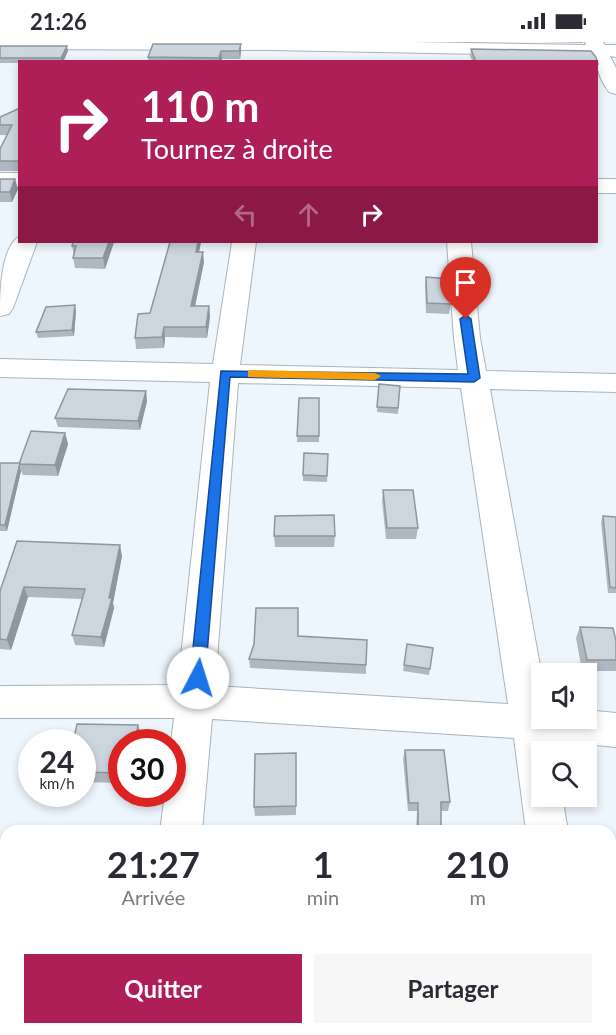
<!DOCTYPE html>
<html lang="fr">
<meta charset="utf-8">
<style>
:root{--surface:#fff;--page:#f7f7f7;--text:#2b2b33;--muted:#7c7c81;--accent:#ae1f57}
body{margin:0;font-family:Lato,sans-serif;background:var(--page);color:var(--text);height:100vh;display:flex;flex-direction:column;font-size:22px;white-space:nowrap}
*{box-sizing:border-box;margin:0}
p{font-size:20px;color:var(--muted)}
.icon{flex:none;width:33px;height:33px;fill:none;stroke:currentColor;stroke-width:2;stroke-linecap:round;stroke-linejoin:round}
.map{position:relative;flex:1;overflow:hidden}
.sheet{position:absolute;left:0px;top:783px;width:616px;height:210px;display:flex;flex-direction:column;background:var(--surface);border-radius:18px 18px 0 0;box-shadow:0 3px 9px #0003}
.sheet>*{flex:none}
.top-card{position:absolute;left:18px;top:18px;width:580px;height:183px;border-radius:0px;box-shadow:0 3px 9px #0003;background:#ae1f57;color:#fff;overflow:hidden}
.buttons{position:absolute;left:531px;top:621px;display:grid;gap:12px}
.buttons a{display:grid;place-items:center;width:66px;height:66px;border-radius:0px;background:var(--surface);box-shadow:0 3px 9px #0003;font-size:30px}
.speed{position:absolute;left:18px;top:687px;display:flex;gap:12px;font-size:30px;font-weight:700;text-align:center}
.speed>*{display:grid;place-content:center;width:78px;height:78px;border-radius:50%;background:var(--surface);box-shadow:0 3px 9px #0003;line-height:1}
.speed small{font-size:15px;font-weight:400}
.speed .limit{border:9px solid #d22;background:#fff;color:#111}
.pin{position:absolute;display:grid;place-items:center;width:51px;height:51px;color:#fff;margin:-62px -26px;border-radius:50% 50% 50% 0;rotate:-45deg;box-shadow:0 0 6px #0007}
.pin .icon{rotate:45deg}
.me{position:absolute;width:66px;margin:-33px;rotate:5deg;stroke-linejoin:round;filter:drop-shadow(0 0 4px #0008)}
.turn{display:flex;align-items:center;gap:21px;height:126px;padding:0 24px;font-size:27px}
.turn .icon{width:78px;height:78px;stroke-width:2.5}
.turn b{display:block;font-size:42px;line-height:51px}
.lanes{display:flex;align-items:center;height:57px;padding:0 24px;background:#0003;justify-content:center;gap:30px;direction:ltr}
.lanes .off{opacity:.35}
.eta{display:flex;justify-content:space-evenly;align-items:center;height:102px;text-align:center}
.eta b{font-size:36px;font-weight:700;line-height:42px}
.primary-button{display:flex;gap:12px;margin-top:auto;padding:12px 24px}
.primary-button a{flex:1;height:69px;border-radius:0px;background:var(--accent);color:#fff;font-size:24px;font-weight:700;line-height:69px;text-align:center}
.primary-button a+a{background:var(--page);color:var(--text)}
.status{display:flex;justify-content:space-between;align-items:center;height:42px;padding:0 30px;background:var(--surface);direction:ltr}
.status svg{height:16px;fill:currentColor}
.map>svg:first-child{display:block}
</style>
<div class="status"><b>21:26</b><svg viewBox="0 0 49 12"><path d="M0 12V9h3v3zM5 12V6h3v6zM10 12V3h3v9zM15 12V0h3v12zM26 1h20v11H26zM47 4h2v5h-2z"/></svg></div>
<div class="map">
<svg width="616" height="993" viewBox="0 0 616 993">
<rect width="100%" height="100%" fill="#eef6fd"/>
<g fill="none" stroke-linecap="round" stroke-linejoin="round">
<g stroke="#aab4bc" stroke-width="2">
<g id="minor">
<path d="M0,0H412L586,3L585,0H603L605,3H616V15L610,14L616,26V52L609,50C603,42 597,30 597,20H594L591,14L270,8L0,7Z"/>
<rect x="0" y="131" width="20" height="14"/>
<rect x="597" y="137" width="19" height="14"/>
<path d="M20,194V200H37L13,266L9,272L0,274C0,254 0,205 20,194Z"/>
<path d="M232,200H256L240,323L458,328L454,296L447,200H471L480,296L486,329L616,332V350L490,347L542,635V676H586V668L616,671V705L553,699L555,710H542V754H562L568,789H526L514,696L212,677L202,789H160L165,752H172L171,700L174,676H0V644L178,643L210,340L0,335V317L213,322ZM238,341L461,346L508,662L215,644Z"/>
<rect x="135" y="987" width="48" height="6"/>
<path d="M551,987H599L600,993H552Z"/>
</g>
</g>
<use href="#minor" fill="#fff" fill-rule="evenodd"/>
</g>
<g fill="#afb8c0">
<path d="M543,0H583V1Z"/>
<path d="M241,2V10L240,17H222L221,20H148V15Z"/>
<path d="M0,4L68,9L63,20H20V21H0Z"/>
<path d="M471,7L591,9L596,15L598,22L597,26V20H473L470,14Z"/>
<path d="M20,66V129H0V107L7,93H0V75Z"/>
<path d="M0,137L18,147L12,160H0Z"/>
<path d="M114,200L105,227L75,226L73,216L74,213L72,204Z"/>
<path d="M170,200H201L199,210L204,220L195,264H209L210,275L207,296L165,295L164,306L136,307L135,296L150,271Z"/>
<path d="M426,235L451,262L449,272L426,271L425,244Z"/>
<path d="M76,269L74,294L38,296L36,290Z"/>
<path d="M379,342L400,344L398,372L377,370Z"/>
<path d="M146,349L147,359L140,388L58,385L55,376Z"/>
<path d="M299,356H319V400H297Z"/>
<path d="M65,391L68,402L58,434L23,433L21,429L7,489H0V421H19Z"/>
<path d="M328,412L327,440L303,439V433Z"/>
<path d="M383,448L418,486L416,497H386L382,459Z"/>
<path d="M603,474L616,475V551H608L601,480Z"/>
<path d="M274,494H335L334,505H275Z"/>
<path d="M122,514L113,561L114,566L104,605L75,603L72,593L82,557L28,555L11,608L0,607V549Z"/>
<path d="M580,585L616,599V629H582L576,596Z"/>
<path d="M298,594L366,623V632L250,626L249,617Z"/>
<path d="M433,606L429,633L403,629L404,623Z"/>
<path d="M141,693L122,700V741L82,740V700Z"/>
<path d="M405,708L450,760L448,769H441V789H416L417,769H408L403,717Z"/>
<path d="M296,711V773L255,774L254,765Z"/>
<path d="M13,987H48L47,992L18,993Z"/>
<path d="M229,987H269V992L230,993Z"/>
<path d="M414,987H527L523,993H495L414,989Z"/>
</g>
<g fill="#8f969c">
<path d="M241,2V10L240,17L239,9Z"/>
<path d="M67,4L68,9L63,20H62L61,16Z"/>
<path d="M221,9L222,17L221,20H219V16Z"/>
<path d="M15,137L18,147L12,160L10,150Z"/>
<path d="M109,200H114L105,227L103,216Z"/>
<path d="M198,200H201L197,220L196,210Z"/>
<path d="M203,210L204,220L193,274L191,264Z"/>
<path d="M75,263L76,269L74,294L72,288Z"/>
<path d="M209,264L210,275L207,296L206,285Z"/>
<path d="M164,285L165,295L164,306L162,295Z"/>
<path d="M146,349L147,359L140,388L138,379Z"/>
<path d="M65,391L68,402L58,434L55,423Z"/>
<path d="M19,423L21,429L7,489L5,483Z"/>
<path d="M120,503L122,514L113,561L114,566L104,605L101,595Z"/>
<path d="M24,545L28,555L11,608L7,598Z"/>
<path d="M138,683L141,693L140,700H135Z"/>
<path d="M43,987H48L47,992Z"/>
</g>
<g fill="#ccd6df" stroke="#8f969c" stroke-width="1.5">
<path d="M153,2H241L239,9H221L219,16L148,15Z"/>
<path d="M0,4H67L61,16H0Z"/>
<path d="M471,7L591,9L596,15L598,22H597V20H476Z"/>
<path d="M20,66V125L18,119H0V107L12,83H0V75Z"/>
<path d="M0,137H15L10,150H0Z"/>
<path d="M73,200H109L103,216H73L76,204H72Z"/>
<path d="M170,200H198L196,210H203L191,264H209L206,285H164L162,295L135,296L138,272L150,271Z"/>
<path d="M426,235L449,237L451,262L427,261Z"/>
<path d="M75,263L72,288L36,290L46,265Z"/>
<path d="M379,342L400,344L398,366L377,365Z"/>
<path d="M68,347L146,349L138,379L55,376Z"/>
<path d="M299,356H319V394H297Z"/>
<path d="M31,389L65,391L55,423L19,422Z"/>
<path d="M304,411L328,412L327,434L303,433Z"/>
<path d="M0,421H20L5,483H0Z"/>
<path d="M383,448H413L418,486H387Z"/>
<path d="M334,473L335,494H274L275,474Z"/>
<path d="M603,474L616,475V546L610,545Z"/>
<path d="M17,499L120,503L109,556H112L101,595L72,593L85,547L24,545L7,598L0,597V549Z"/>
<path d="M256,566H298V594L367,598L366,623L249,617L254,602Z"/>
<path d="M580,585L613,586L616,599V618H587Z"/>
<path d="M407,602L433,606L430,627L404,623Z"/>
<path d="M77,682L138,683L135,700H122V731L82,730V700H73Z"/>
<path d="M405,708H444L450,760H441V789H418V761H409Z"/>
<path d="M296,711V764L254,765L255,712Z"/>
<path d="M168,788V789H127Z"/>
</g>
<path fill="#1a73e8" stroke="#114b97" stroke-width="1.5" d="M466,273L471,277L480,336L474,340L230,335L205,636L203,640L198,642L192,640L190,636L221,329L468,332L460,277Z"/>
<path fill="#f59e0b" d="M252,328L375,331L381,334L375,338L248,335V329Z"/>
</svg>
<div class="buttons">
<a><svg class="icon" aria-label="sound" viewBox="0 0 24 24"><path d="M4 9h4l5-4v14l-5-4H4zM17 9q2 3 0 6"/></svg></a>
<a><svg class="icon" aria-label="search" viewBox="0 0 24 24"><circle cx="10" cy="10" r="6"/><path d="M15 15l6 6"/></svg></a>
</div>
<div class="speed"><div>24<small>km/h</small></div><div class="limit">30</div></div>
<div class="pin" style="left:466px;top:277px;background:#d93025"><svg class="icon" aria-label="arrive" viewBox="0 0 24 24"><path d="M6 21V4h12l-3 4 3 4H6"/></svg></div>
<svg class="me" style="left:198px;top:636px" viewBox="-20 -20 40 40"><circle r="19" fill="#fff"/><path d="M0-13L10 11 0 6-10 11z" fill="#1a73e8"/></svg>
<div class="top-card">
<div class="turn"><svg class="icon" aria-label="right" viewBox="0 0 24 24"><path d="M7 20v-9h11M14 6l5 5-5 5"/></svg><div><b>110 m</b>Tournez à droite</div></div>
<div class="lanes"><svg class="icon off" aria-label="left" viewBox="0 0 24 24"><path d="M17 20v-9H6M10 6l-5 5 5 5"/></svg><svg class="icon off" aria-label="ahead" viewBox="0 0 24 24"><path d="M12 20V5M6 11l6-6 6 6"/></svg><svg class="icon" aria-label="right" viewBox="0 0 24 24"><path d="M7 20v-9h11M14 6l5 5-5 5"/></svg></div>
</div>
<section class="sheet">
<div class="eta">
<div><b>21:27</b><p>Arrivée</p></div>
<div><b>1</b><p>min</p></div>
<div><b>210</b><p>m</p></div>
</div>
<div class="primary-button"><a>Quitter</a><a>Partager</a></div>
</section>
</div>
